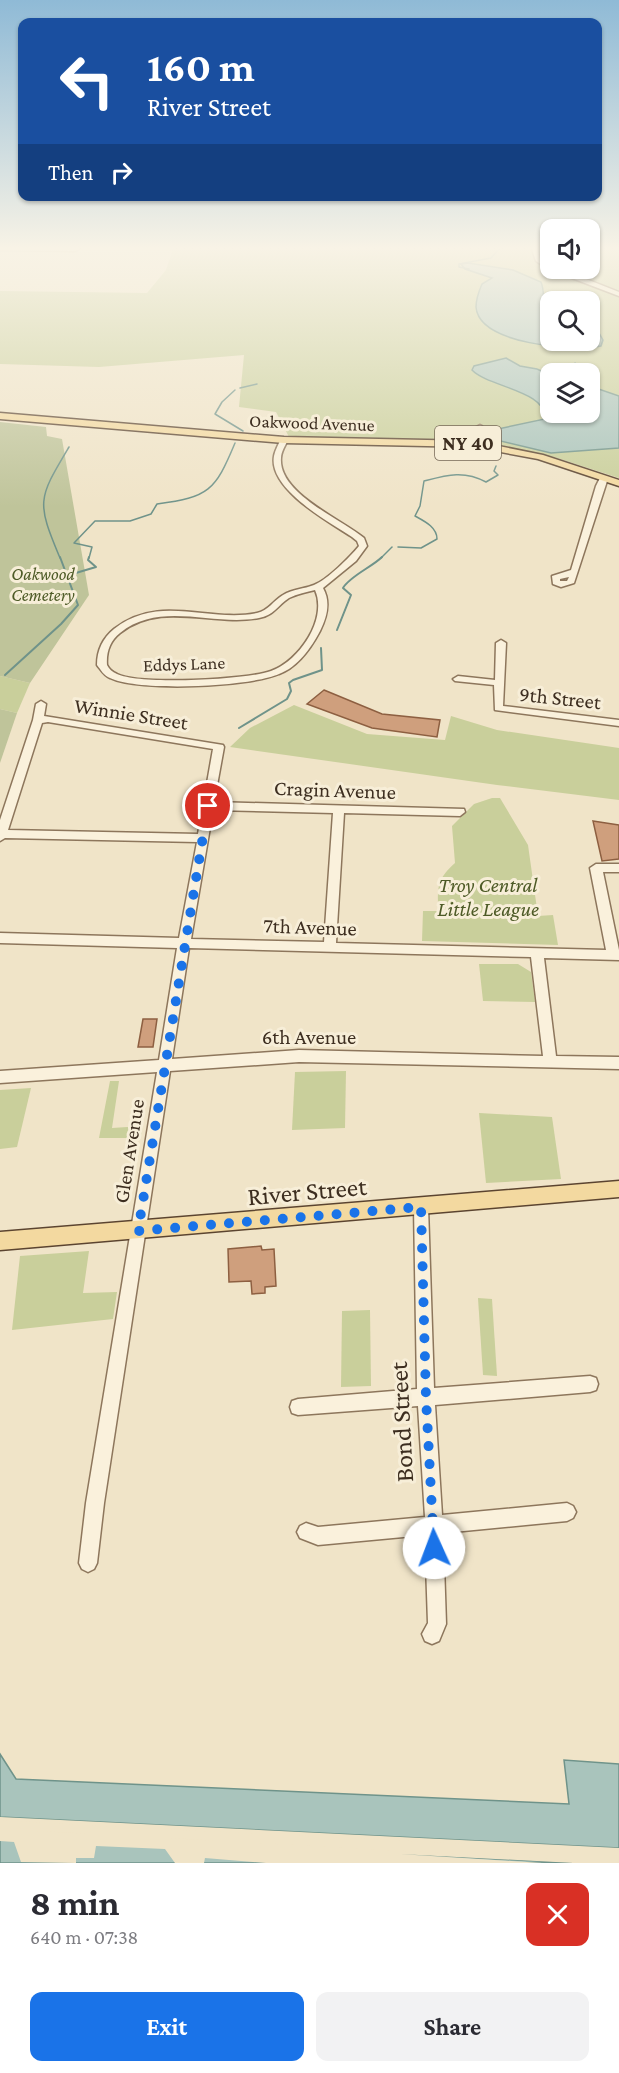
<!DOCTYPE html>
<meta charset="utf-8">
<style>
:root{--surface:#fff;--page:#f2f2f3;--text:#2b2b33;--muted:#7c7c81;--accent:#1a73e8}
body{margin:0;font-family:"Crimson Pro",serif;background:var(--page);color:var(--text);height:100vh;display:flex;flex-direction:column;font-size:22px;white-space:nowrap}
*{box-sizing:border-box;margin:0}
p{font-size:20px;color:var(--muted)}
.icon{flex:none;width:33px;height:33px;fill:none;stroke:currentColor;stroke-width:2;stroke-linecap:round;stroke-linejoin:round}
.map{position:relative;height:1863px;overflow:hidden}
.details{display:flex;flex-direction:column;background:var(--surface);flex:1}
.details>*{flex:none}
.hud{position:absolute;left:18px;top:18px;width:584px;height:183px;border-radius:12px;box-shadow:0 2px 4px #0004;background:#1a4fa0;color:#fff;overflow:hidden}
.tools{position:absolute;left:540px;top:219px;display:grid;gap:12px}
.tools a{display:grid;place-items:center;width:60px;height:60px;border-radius:12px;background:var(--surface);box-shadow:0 2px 4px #0004;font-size:30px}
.pin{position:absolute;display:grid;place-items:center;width:51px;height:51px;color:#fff;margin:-26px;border:3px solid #fff;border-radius:50%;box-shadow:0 2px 6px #0007}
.me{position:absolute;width:66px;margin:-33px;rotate:358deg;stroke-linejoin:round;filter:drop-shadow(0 0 4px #0008)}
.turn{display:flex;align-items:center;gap:21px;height:126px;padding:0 30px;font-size:27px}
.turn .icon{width:78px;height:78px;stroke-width:2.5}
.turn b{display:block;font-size:42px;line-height:51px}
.then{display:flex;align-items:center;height:57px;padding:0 30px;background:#0003;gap:12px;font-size:22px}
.round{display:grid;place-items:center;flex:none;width:63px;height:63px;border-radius:12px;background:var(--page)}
.summary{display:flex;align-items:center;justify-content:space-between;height:102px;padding:0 30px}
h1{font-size:36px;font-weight:700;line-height:45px}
.button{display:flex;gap:12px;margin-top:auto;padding:12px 30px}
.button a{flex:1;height:69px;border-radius:12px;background:var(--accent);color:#fff;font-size:24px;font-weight:700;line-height:69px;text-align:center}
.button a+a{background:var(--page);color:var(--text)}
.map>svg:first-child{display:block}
</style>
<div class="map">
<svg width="619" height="1863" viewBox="0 0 619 1863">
<rect width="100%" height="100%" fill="#f0e4c8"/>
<g fill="#c9cf9b" fill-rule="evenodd">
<path d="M174,246H550V268H590V246H619V478L557,458L482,441L289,437L276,412L239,407L244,355L99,367L0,364V291L147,293L166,270ZM550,302H590V340H550ZM550,374H590V412H550Z"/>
<path d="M0,676L30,683L17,713L0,709Z"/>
<path d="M294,705L367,734L445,740L451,716L497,730L619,748V800L497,785L230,747L250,728Z"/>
<path d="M492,798H500L528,845L538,916L553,915L558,945L422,941L423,911H438C438,887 436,880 455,863L452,826L474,804Z"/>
<path d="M479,964H518L531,972L535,1002L483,1001Z"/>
<path d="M346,1071L345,1128L292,1130L295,1072Z"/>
<path d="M110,1081H119L112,1128L143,1126L141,1138H99Z"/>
<path d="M31,1088L17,1147L0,1149V1090Z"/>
<path d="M479,1113L552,1117L561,1179L486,1183Z"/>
<path d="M89,1251L83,1293L117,1292L113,1319L12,1330L20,1256Z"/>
<path d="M478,1298L492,1299L497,1376L483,1375Z"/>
<path d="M370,1310L371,1386L341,1387L342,1311Z"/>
</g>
<g fill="#bfc49a">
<path d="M0,422L46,427L47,436L62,439L89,595L30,683L0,676Z"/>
<path d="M0,709L17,713L0,763Z"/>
</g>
<g fill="#a9c4bc" stroke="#6f938a" stroke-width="1.5">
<path d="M468,263L513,270L541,282C545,291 542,301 546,312L550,313V340H590V326L599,333L603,340L601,346C574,351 479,345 476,307C476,300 479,291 482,284L492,278L465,269L461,264Z"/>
<path d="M506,358L520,366L537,369L550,375V412H590V386L619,396V448L551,453L488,438L487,433L493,430L545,419C548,391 488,387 472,370L474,366Z"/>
<path d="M0,1754L16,1779L569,1804L564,1760L619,1764V1848L0,1817Z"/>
<path d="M0,1832L572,1863H0Z"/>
</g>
<g fill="#f0e4c8">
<path d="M0,1817L619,1848V1851L99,1826L0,1820Z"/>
<path d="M0,1829L572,1860L575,1863L399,1854L542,1863H266L205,1858L204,1863H175L165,1849L96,1846L94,1858H76V1863L21,1862L14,1842L0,1841Z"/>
</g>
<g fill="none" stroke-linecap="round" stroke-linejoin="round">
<g stroke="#6f938a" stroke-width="1.5">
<path d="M469,269L459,267V264L491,258L502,246"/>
<path d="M563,374L571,370L575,363"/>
<path d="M240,388L257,384"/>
<path d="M235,390L222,402L215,414L243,431"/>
<path d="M398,547L421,548L437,539C437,527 424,521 415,516L420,506L424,481C447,475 464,470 486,482L498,475L494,471L496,466"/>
<path d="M60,558C36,501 38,499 69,447"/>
<path d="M89,558L92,547L74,543L95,521H130L151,514L157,504C209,497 215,491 235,443"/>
<path d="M381,558L392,547"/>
</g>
<g stroke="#6f938a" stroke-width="2">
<path d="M69,575L96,567L88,560L89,557"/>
<path d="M337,630L351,595L343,588C350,576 372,567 382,557"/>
<path d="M5,675L61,624L78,605L60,557"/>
<path d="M239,728L287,699L291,691L289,683L293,680L322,670L321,648"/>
</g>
</g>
<g fill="#cf9f7d" stroke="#8d5f41" stroke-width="1.5">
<path d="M324,690L382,714L440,720L437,737L372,728L307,704Z"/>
<path d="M593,821L619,825V859L602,861Z"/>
<path d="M143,1019H157L153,1047H138Z"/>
<path d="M261,1246L262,1250L274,1249L276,1286L265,1287V1293L252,1294L251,1281L229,1282L228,1249Z"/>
</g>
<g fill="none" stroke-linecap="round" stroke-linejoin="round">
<g stroke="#8d765c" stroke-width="3">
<g id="minor">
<path d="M0,246H82L83,247L75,251L0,250Z"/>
<path d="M531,246H537L540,259L550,266V268H558L619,292V296L548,269L536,261Z"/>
<path d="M480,425L482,426V428L454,444L447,442Z"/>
<path d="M281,438L288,440C285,446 281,452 281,458C278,493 341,519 364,538L367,546L356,561L323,588C331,602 327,617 320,631C311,648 298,667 279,674C250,687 138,692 110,678C104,676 101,670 97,665C97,650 103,638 114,629C159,593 209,623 257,613C268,611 274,600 283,595C293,589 304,589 314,585C327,580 350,557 359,546L357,541L352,537C329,522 268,489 274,456C275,450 279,444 281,438ZM315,590C328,619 299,661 271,671C246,680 140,685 117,674C112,672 109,669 107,665C106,652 110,641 120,633C161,600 213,627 259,618C273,616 278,605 289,598C297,594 307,592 315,590Z"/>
<path d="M601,476L608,478L574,583L561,587L553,584L552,576L571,570L596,486ZM569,577L567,581H560V579Z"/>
<path d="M501,640L506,643L503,706L619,720V726L495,710L494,685L455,681L453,679L458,676L495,680L496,643Z"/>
<path d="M41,701L46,704L44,716L223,745L224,747L214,802L464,809L465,812L460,816L344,813L336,943L606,950L590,868L596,864H619V872H603L619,950V960L544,958L556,1056L619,1057V1069L299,1062L170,1071L104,1503L97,1563L94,1569L88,1572L82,1569L79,1563L86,1503L157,1072L0,1083V1071L159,1060L177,948L0,943V933L179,938L197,842L5,838L0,841V820L33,720L36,704ZM48,722L213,749L198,834L8,830L42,723ZM213,810L333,813L324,942L191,939ZM189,948L531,957L543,1056L299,1050L172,1059Z"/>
<path d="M421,1200L426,1202L428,1207L434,1388L590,1376L596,1378L598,1384L596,1390L590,1392L435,1405L442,1515L567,1503L573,1506L576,1512L573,1518L567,1521L443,1533L446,1624L439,1641L432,1644L425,1641L422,1634L428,1623L425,1535L318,1545L300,1538L297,1532L300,1526L306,1523L318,1527L425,1517L418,1406L298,1415L292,1413L290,1407L292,1401L298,1399L417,1389L414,1207L416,1202Z"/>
</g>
</g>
<g stroke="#5b4430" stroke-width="3">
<g id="major">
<path d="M0,413L284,437L474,441L543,455L619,480V486L538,459L474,447L284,443L0,419Z"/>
<path d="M619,1181V1197L0,1250V1232Z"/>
</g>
</g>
<use href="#minor" fill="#faf1dc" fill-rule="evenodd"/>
<use href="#major" fill="#f3d9a0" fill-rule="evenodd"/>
</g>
<linearGradient id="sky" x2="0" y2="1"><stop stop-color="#8fbad6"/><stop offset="0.49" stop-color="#f8f3e6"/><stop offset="1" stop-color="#f8f3e6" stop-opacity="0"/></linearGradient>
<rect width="619" height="507" fill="url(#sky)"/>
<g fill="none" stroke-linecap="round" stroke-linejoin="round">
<path stroke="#1a73e8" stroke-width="10" stroke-dasharray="0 18" d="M208,806L138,1231L421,1207L426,1398L434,1548"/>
</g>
<g text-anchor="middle" stroke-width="6" stroke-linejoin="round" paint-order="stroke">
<g font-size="18" fill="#3d2e20" stroke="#f7eed8">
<text transform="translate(312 423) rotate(2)" y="6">Oakwood Avenue</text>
<text transform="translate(184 664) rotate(-2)" y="6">Eddys Lane</text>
</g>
<g font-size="18" font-style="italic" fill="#4d5a26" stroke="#f7eed8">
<text x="43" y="580">Oakwood<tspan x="43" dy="21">Cemetery</tspan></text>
</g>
<rect fill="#f7eed8" stroke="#756857" stroke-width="1.5" x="435" y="426" width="66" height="34" rx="4.5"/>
<g font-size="20" font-weight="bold" fill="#3d2e20">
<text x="468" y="450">NY 40</text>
</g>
<g font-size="21" fill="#3d2e20" stroke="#f7eed8">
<text transform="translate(560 698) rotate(6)" y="7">9th Street</text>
<text transform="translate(131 714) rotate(9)" y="7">Winnie Street</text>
<text transform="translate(335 790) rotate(2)" y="7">Cragin Avenue</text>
<text transform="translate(310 927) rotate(2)" y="7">7th Avenue</text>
<text x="309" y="1044">6th Avenue</text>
<text transform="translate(129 1151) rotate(-81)" y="7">Glen Avenue</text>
</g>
<g font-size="21" font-style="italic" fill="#4d5a26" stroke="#f7eed8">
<text x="488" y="892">Troy Central<tspan x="488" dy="24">Little League</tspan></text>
</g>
<g font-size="26" fill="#3d2e20" stroke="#f7eed8">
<text transform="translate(307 1191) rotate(-5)" y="9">River Street</text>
<text transform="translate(401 1422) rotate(-93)" y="9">Bond Street</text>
</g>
</g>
</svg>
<div class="tools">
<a><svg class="icon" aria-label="sound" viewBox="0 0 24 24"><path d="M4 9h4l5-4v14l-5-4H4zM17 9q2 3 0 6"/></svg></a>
<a><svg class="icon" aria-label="search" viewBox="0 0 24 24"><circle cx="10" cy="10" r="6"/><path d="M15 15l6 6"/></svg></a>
<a><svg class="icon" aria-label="layers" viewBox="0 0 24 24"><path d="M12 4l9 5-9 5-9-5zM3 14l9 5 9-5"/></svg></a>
</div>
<div class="pin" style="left:208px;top:806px;background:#d93025"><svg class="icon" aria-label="arrive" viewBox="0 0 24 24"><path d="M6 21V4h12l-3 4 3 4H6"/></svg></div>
<svg class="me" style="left:434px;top:1548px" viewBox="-20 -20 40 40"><circle r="19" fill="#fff"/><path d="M0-13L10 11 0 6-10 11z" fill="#1a73e8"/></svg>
<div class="hud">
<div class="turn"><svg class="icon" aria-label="left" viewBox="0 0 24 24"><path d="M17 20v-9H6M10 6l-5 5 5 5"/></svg><div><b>160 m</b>River Street</div></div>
<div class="then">Then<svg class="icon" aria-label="right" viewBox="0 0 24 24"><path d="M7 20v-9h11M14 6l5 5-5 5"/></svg></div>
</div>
</div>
<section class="details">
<div class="summary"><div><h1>8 min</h1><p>640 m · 07:38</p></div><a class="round" style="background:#d93025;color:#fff"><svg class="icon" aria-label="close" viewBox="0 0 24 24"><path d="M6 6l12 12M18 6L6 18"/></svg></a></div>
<div class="button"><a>Exit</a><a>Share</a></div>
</section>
